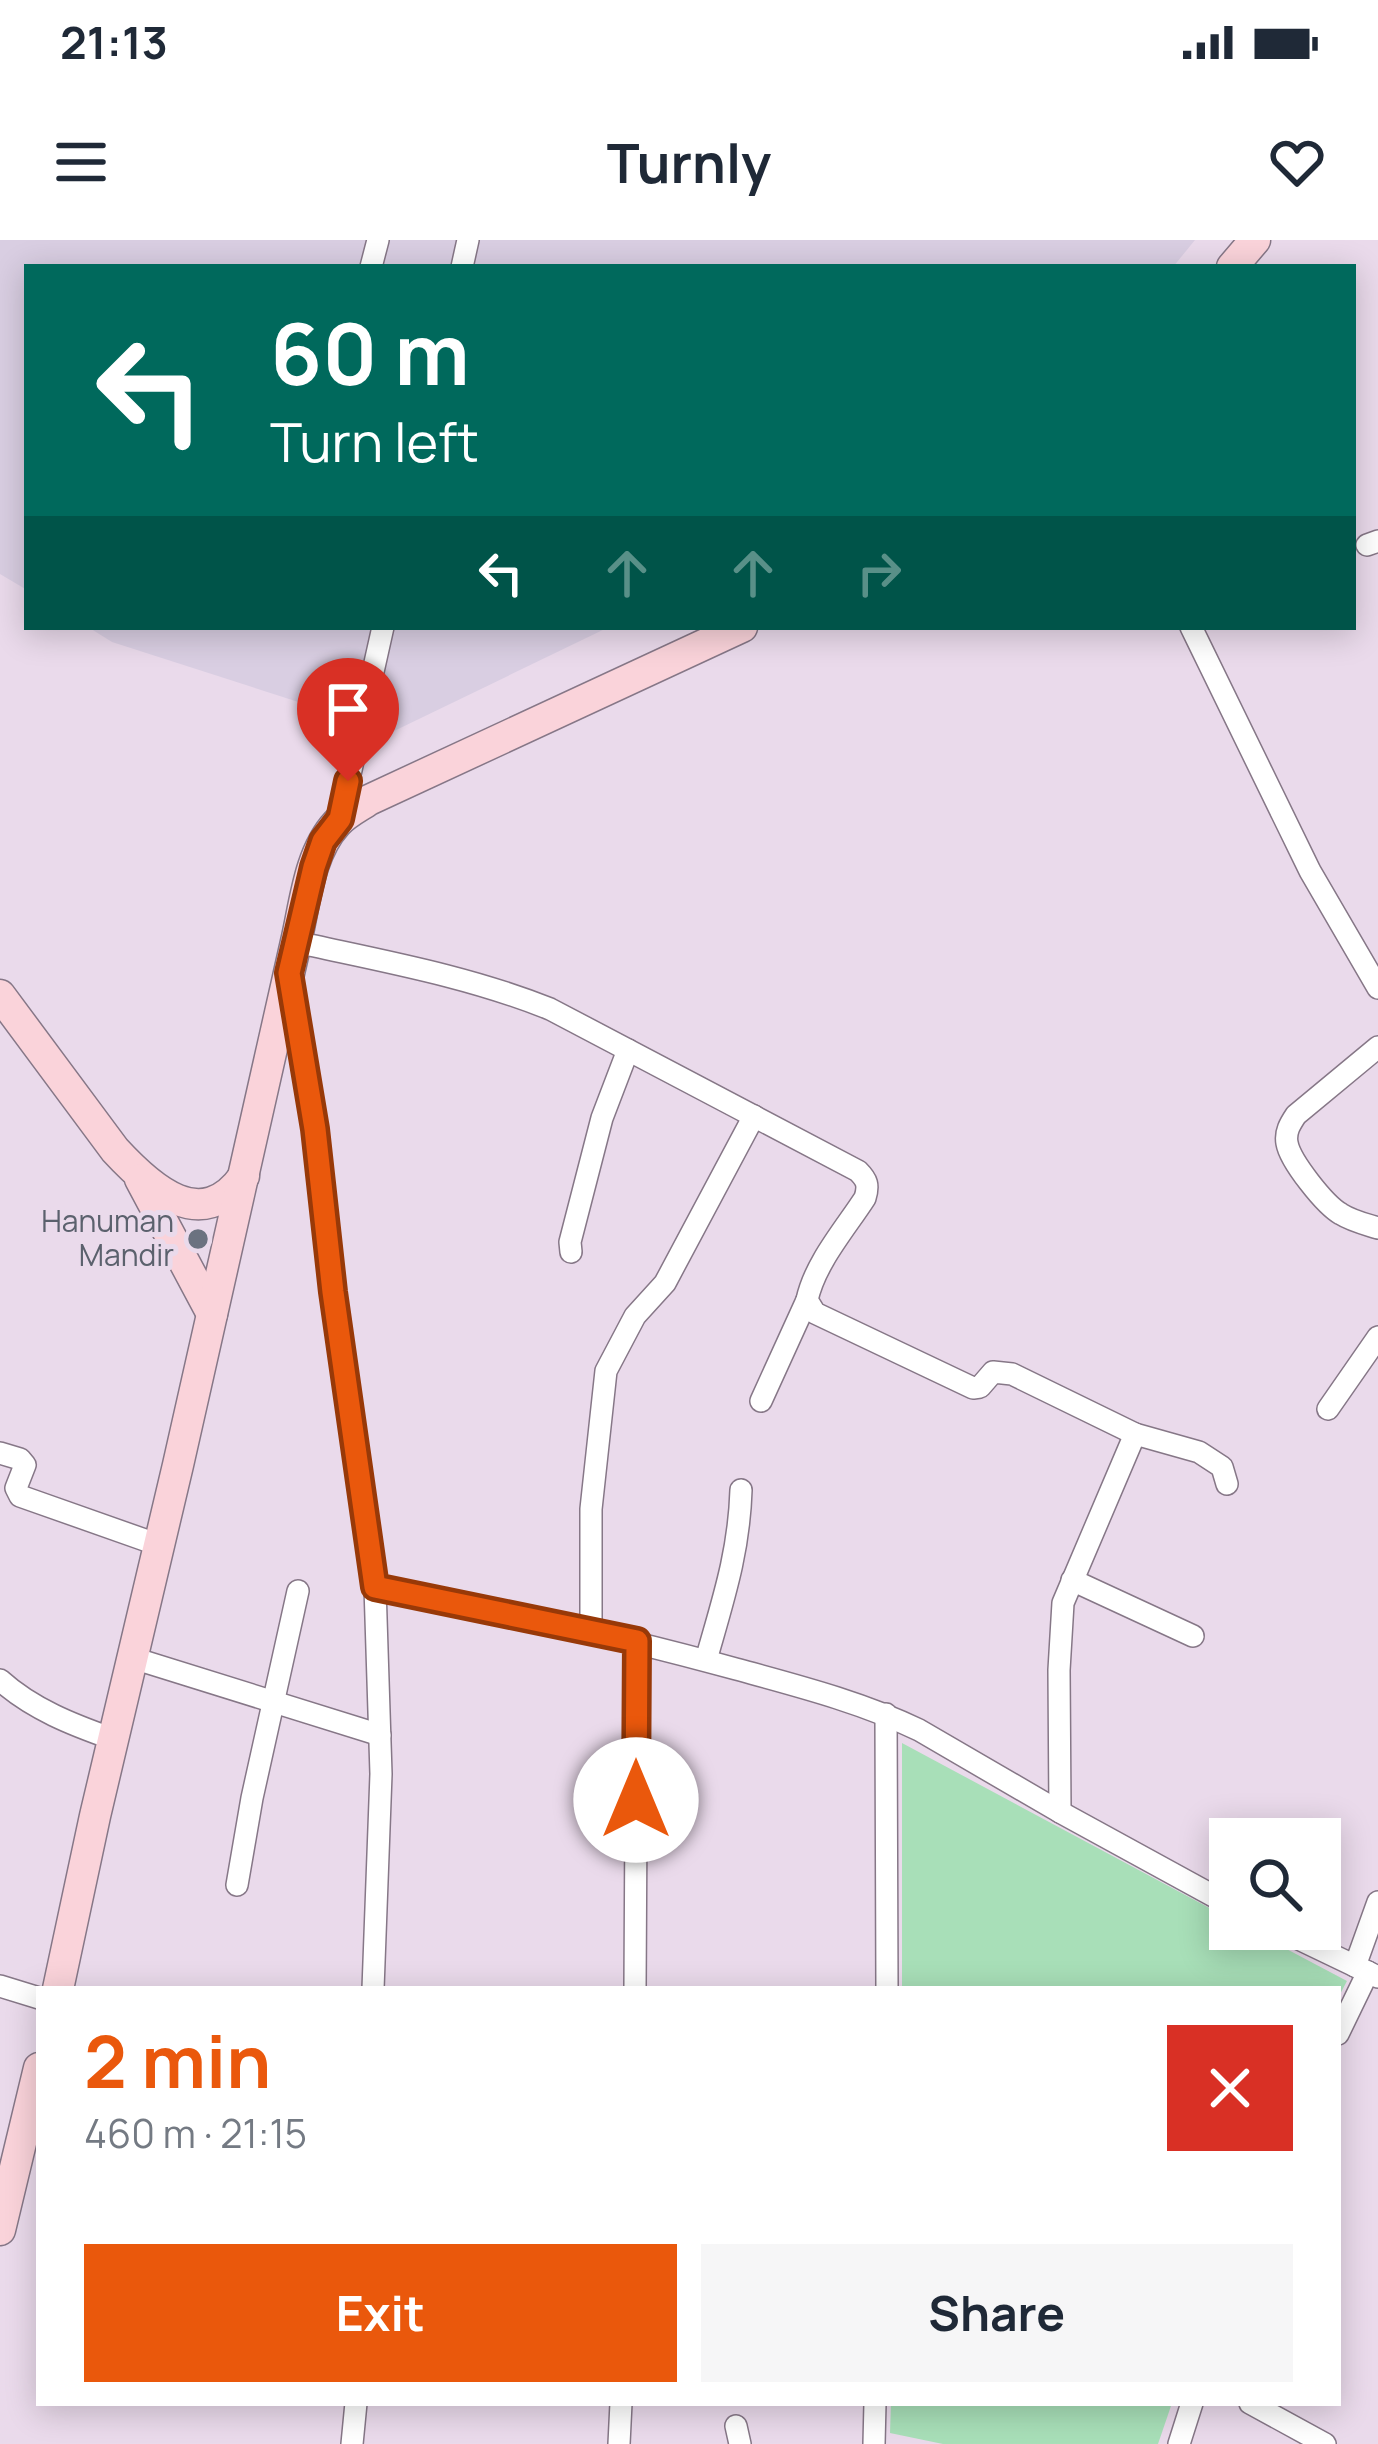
<!DOCTYPE html>
<meta charset="utf-8">
<style>
:root{--surface:#fff;--page:#f6f6f7;--text:#1f2937;--muted:#747a83;--accent:#ea580c}
body{margin:0;font-family:Manrope,sans-serif;background:var(--page);color:var(--text);height:100vh;display:flex;flex-direction:column;font-size:45px;white-space:nowrap}
*{box-sizing:border-box;margin:0}
p{font-size:39px;color:var(--muted)}
.icon{flex:none;width:66px;height:66px;fill:none;stroke:currentColor;stroke-width:2;stroke-linecap:round;stroke-linejoin:round}
.map{position:relative;flex:1;overflow:hidden}
.details{position:absolute;left:36px;top:1746px;width:1305px;height:420px;display:flex;flex-direction:column;background:var(--surface);border-radius:0px;box-shadow:0 6px 30px #0003}
.details>*{flex:none}
.guide{position:absolute;left:24px;top:24px;width:1332px;height:366px;border-radius:0px;box-shadow:0 6px 30px #0003;background:#00695c;color:#fff;overflow:hidden}
.tools{position:absolute;left:1209px;top:1578px;display:grid;gap:24px}
.tools a{display:grid;place-items:center;width:132px;height:132px;border-radius:0px;background:var(--surface);box-shadow:0 6px 30px #0003;font-size:60px}
.pin{position:absolute;display:grid;place-items:center;width:102px;height:102px;color:#fff;margin:-123px -51px;border-radius:50% 50% 50% 0;rotate:-45deg;box-shadow:0 0 12px #0007}
.pin .icon{rotate:45deg}
.me{position:absolute;width:132px;margin:-66px;rotate:0deg;stroke-linejoin:round;filter:drop-shadow(0 0 9px #0008)}
.turn{display:flex;align-items:center;gap:42px;height:252px;padding:0 48px;font-size:54px}
.turn .icon{width:156px;height:156px;stroke-width:2.5}
.turn b{display:block;font-size:84px;line-height:102px}
.lanes{display:flex;align-items:center;height:114px;padding:0 48px;background:#0003;justify-content:center;gap:60px;direction:ltr}
.lanes .off{opacity:.35}
.round{display:grid;place-items:center;flex:none;width:126px;height:126px;border-radius:0px;background:var(--page)}
.headline{display:flex;align-items:center;justify-content:space-between;height:204px;padding:0 48px}
h1{font-size:72px;font-weight:700;line-height:90px;color:var(--accent)}
.primary-button{display:flex;gap:24px;margin-top:auto;padding:24px 48px}
.primary-button a{flex:1;height:138px;border-radius:0px;background:var(--accent);color:#fff;font-size:48px;font-weight:700;line-height:138px;text-align:center}
.primary-button a+a{background:var(--page);color:var(--text)}
.status{display:flex;justify-content:space-between;align-items:center;height:84px;padding:0 60px;background:var(--surface);direction:ltr}
.status svg{height:33px;fill:currentColor}
header{display:flex;justify-content:space-between;align-items:center;height:156px;padding:0 48px;background:var(--surface);font-size:54px;font-weight:700}
.map>svg:first-child{display:block}
</style>
<div class="status"><b>21:13</b><svg viewBox="0 0 49 12"><path d="M0 12V9h3v3zM5 12V6h3v6zM10 12V3h3v9zM15 12V0h3v12zM26 1h20v11H26zM47 4h2v5h-2z"/></svg></div>
<header><svg class="icon" aria-label="menu" viewBox="0 0 24 24"><path d="M4 6h16M4 12h16M4 18h16"/></svg>Turnly<svg class="icon" aria-label="heart" viewBox="0 0 24 24"><path d="M12 20l-8-8c-3-5 5-10 8-4 3-6 11-1 8 4z"/></svg></header>
<div class="map">
<svg width="1378" height="2204" viewBox="0 0 1378 2204">
<rect width="100%" height="100%" fill="#eadaeb"/>
<g fill="#d9cee2">
<path d="M0,0H1195L1173,27H27V350L0,334Z"/>
<path d="M88,387H609L392,492L112,402Z"/>
</g>
<g fill="#a8dfb8">
<path d="M902,1503L1230,1679V1689H1249L1347,1741L1338,1758V1749H902Z"/>
<path d="M891,2163H1172L1158,2204H943L890,2193Z"/>
</g>
<g fill="none" stroke-linecap="round" stroke-linejoin="round">
<g stroke="#867787" stroke-width="24">
<g id="street">
<path d="M371,27L378,0"/>
<path d="M462,27L468,0"/>
<path d="M1367,305L1378,301"/>
<path d="M1191,387L1310,631L1378,748"/>
<path d="M340,579L383,387"/>
<path d="M296,702C382,721 468,736 550,769L858,931C867,940 869,945 865,958C845,989 815,1023 807,1060L815,1073L973,1148L980,1147L993,1132L1012,1134L1135,1194L1199,1212L1222,1227L1227,1244"/>
<path d="M291,748L315,889L333,1052L364,1255L375,1347L381,1534L373,1749"/>
<path d="M1378,807L1296,875C1290,884 1285,892 1287,903C1290,921 1325,965 1341,974C1352,981 1365,984 1378,988"/>
<path d="M571,1012L570,1002L602,878L628,810"/>
<path d="M761,1161L807,1060"/>
<path d="M1328,1169L1378,1097"/>
<path d="M0,1213L20,1219L25,1225L16,1248L20,1256L159,1305"/>
<path d="M1072,1340L1193,1396"/>
<path d="M375,1347C497,1370 617,1396 736,1429C798,1446 861,1462 919,1490L1060,1572L1230,1665"/>
<path d="M591,1391V1269L606,1131L635,1076L665,1043L754,876"/>
<path d="M133,1418L380,1495"/>
<path d="M706,1420C723,1360 739,1313 741,1250"/>
<path d="M0,1440C32,1469 73,1485 113,1499"/>
<path d="M886,1474L887,1749"/>
<path d="M1060,1572L1059,1430L1063,1363L1135,1194"/>
<path d="M237,1645L252,1558L298,1351"/>
<path d="M1278,1689L1378,1737"/>
<path d="M1355,1726L1378,1662"/>
<path d="M0,1746L39,1758"/>
<path d="M635,1749L637,1401"/>
<path d="M1338,1794L1368,1732"/>
<path d="M1250,2163L1325,2204"/>
<path d="M736,2186L740,2204"/>
<path d="M352,2204L356,2163"/>
<path d="M619,2204L621,2163"/>
<path d="M874,2204L875,2163"/>
<path d="M1179,2204L1192,2163"/>
</g>
</g>
<g stroke="#867787" stroke-width="33">
<g id="secondary">
<path d="M1232,27L1255,0"/>
<path d="M0,755L115,910C151,949 202,995 244,936"/>
<path d="M140,939L212,1074"/>
<path d="M58,1749L95,1576L178,1225L296,702C305,663 309,613 337,583C346,573 359,567 369,560L742,387"/>
<path d="M0,1990L39,1828"/>
</g>
</g>
<use href="#street" stroke="#fff" stroke-width="21"/>
<use href="#secondary" stroke="#fad3da" stroke-width="30"/>
</g>
<g fill="none" stroke-linecap="round" stroke-linejoin="round">
<g stroke="#983908" stroke-width="30">
<path id="route" d="M348,541L340,579L323,601L314,627L289,733L315,889L333,1052L375,1347L637,1401L636,1560"/>
</g>
<use href="#route" stroke="#ea580c" stroke-width="21"/>
</g>
<circle fill="#6b7280" stroke="#eadaeb" stroke-width="4.5" cx="198" cy="999" r="12"/>
<g text-anchor="middle" stroke-width="10" stroke-linejoin="round" paint-order="stroke">
<g font-size="30" fill="#5b616d" stroke="#eadaeb" text-anchor="end">
<text x="174" y="992">Hanuman<tspan x="174" dy="34">Mandir</tspan></text>
</g>
</g>
</svg>
<div class="tools">
<a><svg class="icon" aria-label="search" viewBox="0 0 24 24"><circle cx="10" cy="10" r="6"/><path d="M15 15l6 6"/></svg></a>
</div>
<div class="pin" style="left:348px;top:541px;background:#d93025"><svg class="icon" aria-label="arrive" viewBox="0 0 24 24"><path d="M6 21V4h12l-3 4 3 4H6"/></svg></div>
<svg class="me" style="left:636px;top:1560px" viewBox="-20 -20 40 40"><circle r="19" fill="#fff"/><path d="M0-13L10 11 0 6-10 11z" fill="#ea580c"/></svg>
<div class="guide">
<div class="turn"><svg class="icon" aria-label="left" viewBox="0 0 24 24"><path d="M17 20v-9H6M10 6l-5 5 5 5"/></svg><div><b>60 m</b>Turn left</div></div>
<div class="lanes"><svg class="icon" aria-label="left" viewBox="0 0 24 24"><path d="M17 20v-9H6M10 6l-5 5 5 5"/></svg><svg class="icon off" aria-label="ahead" viewBox="0 0 24 24"><path d="M12 20V5M6 11l6-6 6 6"/></svg><svg class="icon off" aria-label="ahead" viewBox="0 0 24 24"><path d="M12 20V5M6 11l6-6 6 6"/></svg><svg class="icon off" aria-label="right" viewBox="0 0 24 24"><path d="M7 20v-9h11M14 6l5 5-5 5"/></svg></div>
</div>
<section class="details">
<div class="headline"><div><h1>2 min</h1><p>460 m · 21:15</p></div><a class="round" style="background:#d93025;color:#fff"><svg class="icon" aria-label="close" viewBox="0 0 24 24"><path d="M6 6l12 12M18 6L6 18"/></svg></a></div>
<div class="primary-button"><a>Exit</a><a>Share</a></div>
</section>
</div>
